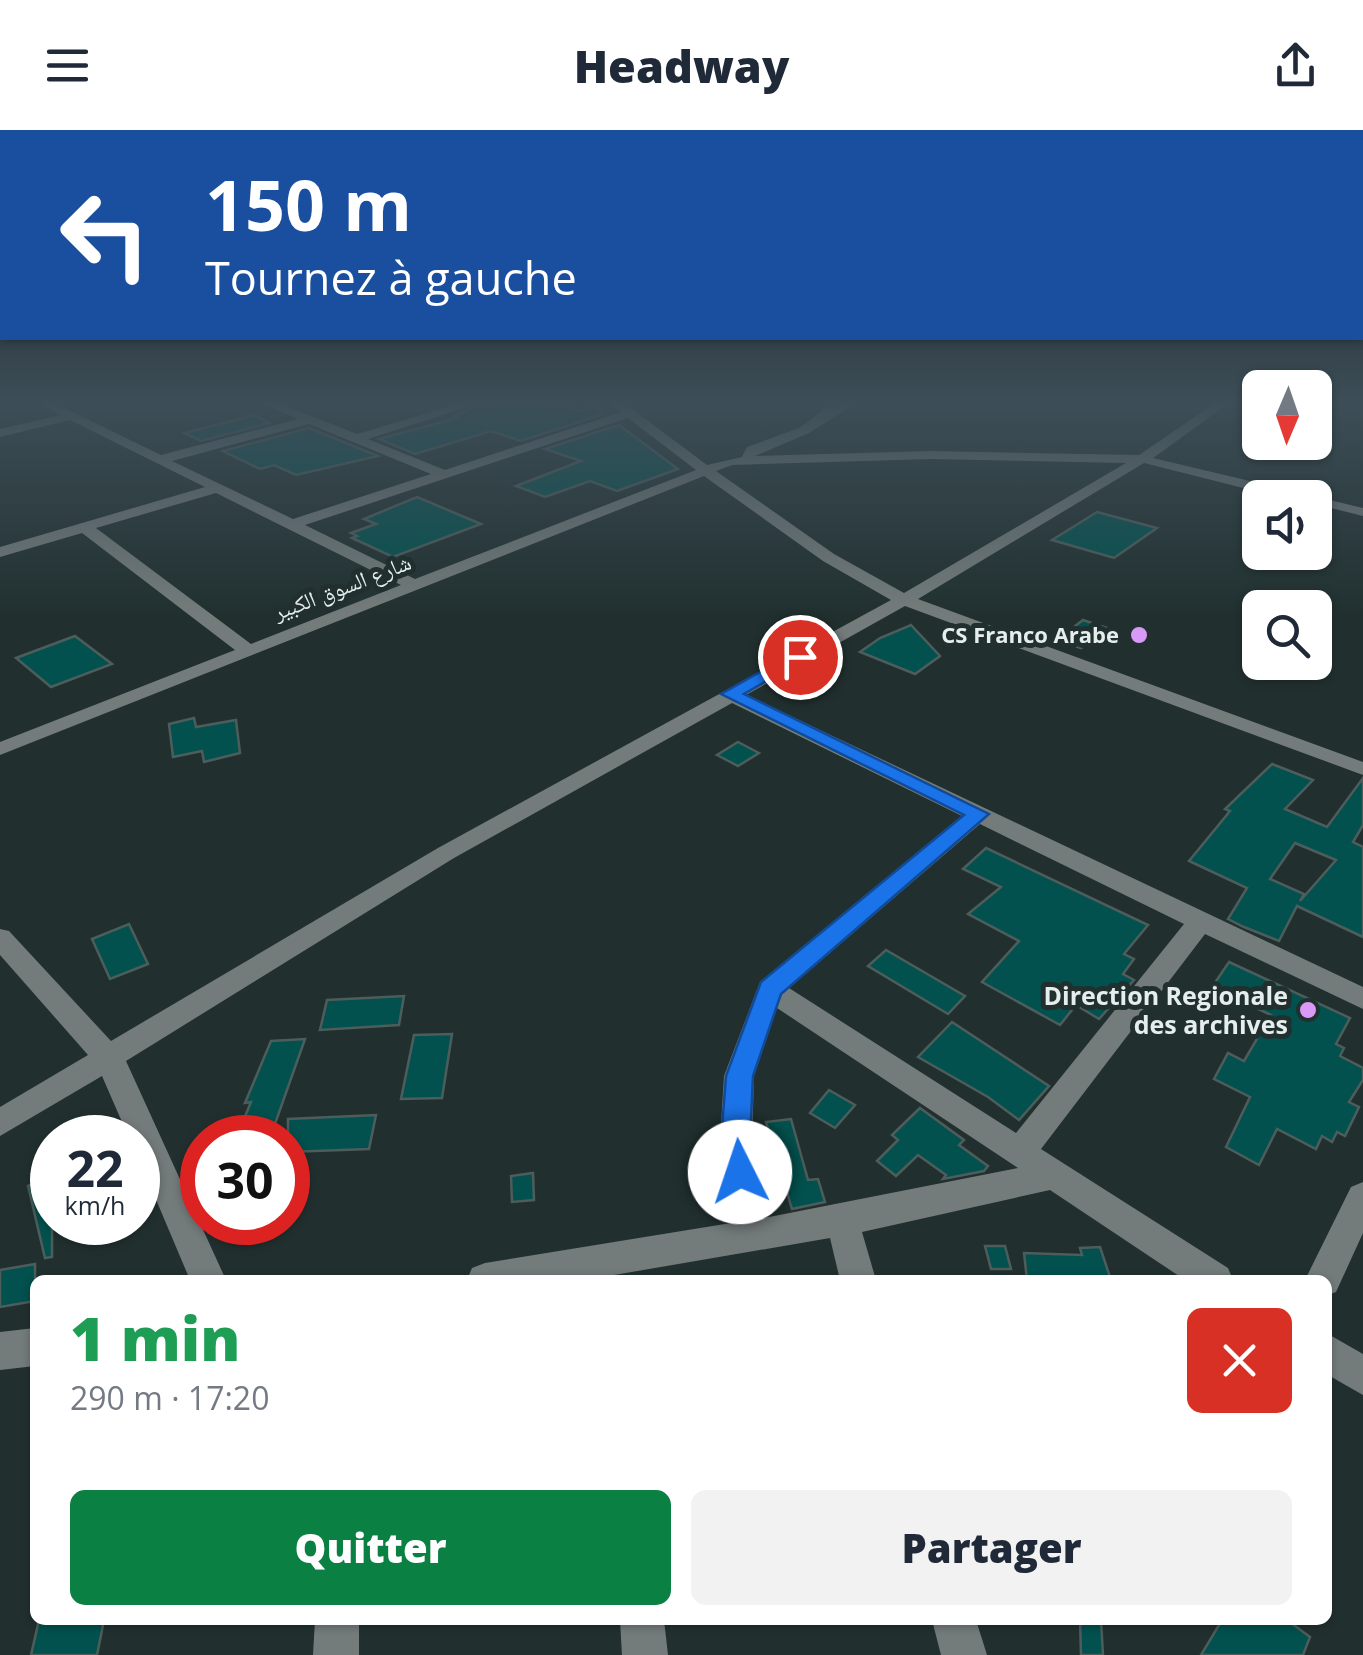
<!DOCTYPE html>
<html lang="fr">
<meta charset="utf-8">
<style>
:root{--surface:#fff;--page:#f2f2f3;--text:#1f2937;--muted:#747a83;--accent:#0b8043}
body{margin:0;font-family:"Open Sans","Noto Naskh Arabic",sans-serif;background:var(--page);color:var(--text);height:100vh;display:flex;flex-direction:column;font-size:38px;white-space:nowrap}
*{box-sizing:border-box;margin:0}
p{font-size:32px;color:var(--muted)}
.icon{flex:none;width:55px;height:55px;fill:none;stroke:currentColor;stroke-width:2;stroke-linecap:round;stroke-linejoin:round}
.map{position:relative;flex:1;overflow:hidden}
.sheet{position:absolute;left:30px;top:1145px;width:1302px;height:350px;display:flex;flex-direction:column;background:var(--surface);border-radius:15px;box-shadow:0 2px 8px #0004}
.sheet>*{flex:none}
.hud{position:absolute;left:0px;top:0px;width:1365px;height:210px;box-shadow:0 2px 8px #0004;background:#1a4fa0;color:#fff;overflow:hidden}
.needle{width:65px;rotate:182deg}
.tools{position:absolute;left:1242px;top:240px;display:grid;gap:20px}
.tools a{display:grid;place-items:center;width:90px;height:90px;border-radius:15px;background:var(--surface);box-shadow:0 2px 8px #0004;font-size:50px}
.speed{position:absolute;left:30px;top:985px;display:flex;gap:20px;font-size:50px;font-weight:700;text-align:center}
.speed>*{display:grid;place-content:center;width:130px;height:130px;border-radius:50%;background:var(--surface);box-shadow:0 2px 8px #0004;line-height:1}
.speed small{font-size:25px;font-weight:400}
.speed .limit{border:15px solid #d22;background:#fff;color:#111}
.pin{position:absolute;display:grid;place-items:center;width:85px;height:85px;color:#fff;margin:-42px;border:5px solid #fff;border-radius:50%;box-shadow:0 2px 10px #0007}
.me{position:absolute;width:110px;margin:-55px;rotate:356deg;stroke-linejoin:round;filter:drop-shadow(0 0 8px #0008)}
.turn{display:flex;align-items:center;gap:35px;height:210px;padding:0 40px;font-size:45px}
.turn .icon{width:130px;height:130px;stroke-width:2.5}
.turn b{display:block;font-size:70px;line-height:85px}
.round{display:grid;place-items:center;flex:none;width:105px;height:105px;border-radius:15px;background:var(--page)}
.headline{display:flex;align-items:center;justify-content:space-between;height:170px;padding:0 40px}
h1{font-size:60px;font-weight:800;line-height:75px;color:#1e9e55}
.primary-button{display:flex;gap:20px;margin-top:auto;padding:20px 40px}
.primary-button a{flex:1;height:115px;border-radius:15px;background:var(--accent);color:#fff;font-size:40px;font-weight:800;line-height:115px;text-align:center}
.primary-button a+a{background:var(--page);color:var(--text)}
header{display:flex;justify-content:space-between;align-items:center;height:130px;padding:0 40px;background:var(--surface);font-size:45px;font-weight:800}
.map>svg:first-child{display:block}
</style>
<header><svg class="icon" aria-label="menu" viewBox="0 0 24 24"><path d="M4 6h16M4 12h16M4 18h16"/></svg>Headway<svg class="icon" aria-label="share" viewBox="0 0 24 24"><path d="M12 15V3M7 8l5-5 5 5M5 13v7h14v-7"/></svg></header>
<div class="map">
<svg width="1363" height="1525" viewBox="0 0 1363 1525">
<rect width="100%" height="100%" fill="#21302f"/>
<g fill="#02514e" stroke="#4d5d5b" stroke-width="2.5" fill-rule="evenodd">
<path d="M484,273H553L579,281L596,277L604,284L521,311L491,301L415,324L379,309L457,288L453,286Z"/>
<path d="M255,285L269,293L201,311L184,303Z"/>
<path d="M619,295L678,339L617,361L590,351L545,367L516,356L581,331L545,319Z"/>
<path d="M309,298L378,326L296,345L274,335L260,339L223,321Z"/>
<path d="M417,367L481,394L393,427L352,408L357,406L351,403L376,394L364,389Z"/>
<path d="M1097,382L1157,398L1114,428L1052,410Z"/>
<path d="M1083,490L1107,498L1081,518L1057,510Z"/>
<path d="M911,495L940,526L915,544L860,522L880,508Z"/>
<path d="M75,506L112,534L51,557L16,528Z"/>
<path d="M194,588L196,597L236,590L240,623L204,632L202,621L173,627L169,594Z"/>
<path d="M738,612L759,623L738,636L717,625Z"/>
<path d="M1272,634L1313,650L1285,679L1327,697L1363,648V695L1353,712L1363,717V807L1297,776L1279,811L1244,797L1228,789L1247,758L1189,731L1230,681L1225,679ZM1295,713L1336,730L1300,771L1304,764L1270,749Z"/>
<path d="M986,718L1148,795L1124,824L1134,829L1123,844L1134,850L1099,889L1076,875L1060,895L982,852L1019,811L968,784L1001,757L963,739Z"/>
<path d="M129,794L148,834L110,849L92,809Z"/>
<path d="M886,820L965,866L948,884L868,836Z"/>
<path d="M1229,832L1350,888L1336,914L1344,918L1340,926L1363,938V950L1349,972L1359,977L1345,1006L1337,1002L1332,1012L1322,1006L1316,1019L1277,999L1259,1035L1226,1017L1250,967L1214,949L1228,923L1244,931L1271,885L1212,857Z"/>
<path d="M404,866L399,895L320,900L327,870Z"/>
<path d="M952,892L1049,956L1019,990L988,967L918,927Z"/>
<path d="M452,904L442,968L401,969L414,905Z"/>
<path d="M305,909L270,1008H236L251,972L245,973L271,911Z"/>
<path d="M829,960L855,975L835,998L810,983Z"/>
<path d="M920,978L964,1010L959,1015L988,1036L984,1041L943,1049L946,1045L918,1025L896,1046L877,1031L898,1010L892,1005Z"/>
<path d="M376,985L369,1019L288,1022V989Z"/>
<path d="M791,989L808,1050L818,1049L825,1072L792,1079L766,992Z"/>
<path d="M533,1043L534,1070L512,1072L511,1046Z"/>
<path d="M52,1044V1127L45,1128L28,1056Z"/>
<path d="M985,1116H1005L1011,1139H991Z"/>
<path d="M1100,1117L1111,1150H1027L1024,1123L1082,1125L1080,1118Z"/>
<path d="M35,1134V1171L0,1177V1140Z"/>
<path d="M39,1490H104L97,1525H31Z"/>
<path d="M1080,1490H1101L1103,1525H1081Z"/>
<path d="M1222,1490H1287L1310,1507L1303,1525H1201Z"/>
</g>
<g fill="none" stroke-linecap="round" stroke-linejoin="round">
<g fill="#747c7b" fill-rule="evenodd">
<path d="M39,273H54L161,325L298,289L262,273H278L357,304L462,273H480L368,309L445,340L621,282L610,273H624L707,335L742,327L747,317L801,297L826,278L856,273L809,303L755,326L931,321L1139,325L1215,273H1229L1153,328L1363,378V386L1315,374V368H1283L1144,333L918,469L1363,632V645L905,476L746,565L1363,857V879L1205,804L1041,1019L1228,1138L1233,1150H1185L1050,1060L862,1102L876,1150H840L830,1108L585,1150H467L472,1138L485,1133L731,1093L720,1011L724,946L760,852L962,686L732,573L454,728L126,931L226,1150H190L138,1027V1008H129L102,946L0,1006V977L88,925L0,825V799L9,801L111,911L438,718L891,470L823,431L704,346L0,625V612L235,520L82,403L0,427V417L205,357L70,290L0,307V299L61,285ZM628,288L696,340L415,449L305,395ZM309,294L431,344L293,389L172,331ZM931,329L1126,333L904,463L834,424L716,341L732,335ZM216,363L401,455L251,514L96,398ZM980,694L1184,794L1016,1003L789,858ZM777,878L1018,1038L764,1088L752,1011L754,946Z"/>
<path d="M1363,1052V1103L1336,1162L1328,1165V1150H1305L1351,1057Z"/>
<path d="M35,1198V1236L0,1240V1202Z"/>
<path d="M1328,1204L1363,1224V1265L1328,1245Z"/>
<path d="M315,1490H359V1525H313Z"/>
<path d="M620,1490H664L668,1525H622Z"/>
<path d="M932,1490H976L987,1525H941Z"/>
</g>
</g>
<linearGradient id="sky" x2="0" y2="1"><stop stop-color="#121a1a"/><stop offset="0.56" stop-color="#3d4e58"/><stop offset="1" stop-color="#3d4e58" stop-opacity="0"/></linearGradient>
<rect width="1363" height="486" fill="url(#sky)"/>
<path fill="#1a73e8" stroke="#114b97" stroke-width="2.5" d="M794,523L808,527L744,564L989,684L781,864L753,946L750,1011L755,1042L751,1051L740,1055L730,1051L721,1011L726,946L761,852L964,685L721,564Z"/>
<g fill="#d99af7" stroke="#21302f" stroke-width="4">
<circle cx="1139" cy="505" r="10"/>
<circle cx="1308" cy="880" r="10"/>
</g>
<g text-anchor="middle" stroke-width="10" stroke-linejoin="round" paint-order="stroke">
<g font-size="22" fill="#e5eeed" stroke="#21302f">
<text transform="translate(342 457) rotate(-21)" y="8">شارع السوق الكبير</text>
</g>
<g font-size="22" font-weight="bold" fill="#e5eeed" stroke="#21302f" text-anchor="end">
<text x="1119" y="513">CS Franco Arabe</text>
</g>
<g font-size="25" font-weight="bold" fill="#e5eeed" stroke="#21302f" text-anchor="end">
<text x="1288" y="875">Direction Regionale<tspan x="1288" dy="29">des archives</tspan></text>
</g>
</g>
</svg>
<div class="tools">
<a><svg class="needle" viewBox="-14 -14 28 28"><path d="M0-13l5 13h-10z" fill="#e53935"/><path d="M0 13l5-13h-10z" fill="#747a83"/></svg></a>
<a><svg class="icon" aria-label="sound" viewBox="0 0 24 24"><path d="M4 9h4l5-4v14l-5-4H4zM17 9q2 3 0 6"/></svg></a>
<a><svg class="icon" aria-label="search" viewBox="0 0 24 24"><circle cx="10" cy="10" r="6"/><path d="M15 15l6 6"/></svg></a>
</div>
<div class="speed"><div>22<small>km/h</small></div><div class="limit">30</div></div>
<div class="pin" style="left:800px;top:527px;background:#d93025"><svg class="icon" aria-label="arrive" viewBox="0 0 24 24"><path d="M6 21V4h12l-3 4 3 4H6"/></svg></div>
<svg class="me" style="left:740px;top:1042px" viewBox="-20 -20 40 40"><circle r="19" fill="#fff"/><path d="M0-13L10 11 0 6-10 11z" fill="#1a73e8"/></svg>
<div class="hud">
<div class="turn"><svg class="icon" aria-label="left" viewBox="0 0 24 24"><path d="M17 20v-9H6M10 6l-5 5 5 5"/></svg><div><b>150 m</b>Tournez à gauche</div></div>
</div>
<section class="sheet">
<div class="headline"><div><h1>1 min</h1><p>290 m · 17:20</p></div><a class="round" style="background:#d93025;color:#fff"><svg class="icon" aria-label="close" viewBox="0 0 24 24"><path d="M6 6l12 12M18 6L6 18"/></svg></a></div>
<div class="primary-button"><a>Quitter</a><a>Partager</a></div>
</section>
</div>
